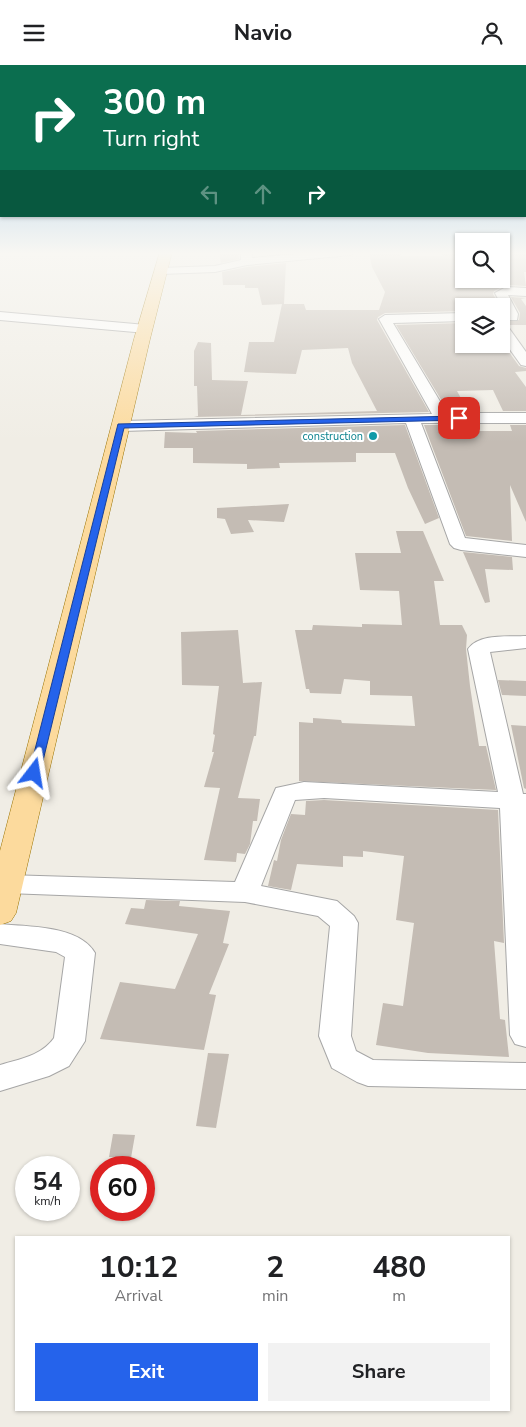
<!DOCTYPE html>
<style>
:root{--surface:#fff;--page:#f2f2f2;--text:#202124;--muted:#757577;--accent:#2563eb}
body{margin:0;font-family:"Nunito Sans",sans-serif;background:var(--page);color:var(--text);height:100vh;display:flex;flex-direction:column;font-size:19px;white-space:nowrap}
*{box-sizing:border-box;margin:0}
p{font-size:16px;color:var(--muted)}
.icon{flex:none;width:28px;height:28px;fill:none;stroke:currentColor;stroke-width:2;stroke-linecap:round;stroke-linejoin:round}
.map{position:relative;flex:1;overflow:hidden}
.drawer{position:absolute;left:15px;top:1171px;width:495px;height:175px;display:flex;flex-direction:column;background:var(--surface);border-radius:0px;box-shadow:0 1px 4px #0004}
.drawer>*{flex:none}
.hud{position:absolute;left:0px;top:0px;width:526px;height:152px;box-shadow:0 1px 4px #0004;background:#0b6e4f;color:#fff;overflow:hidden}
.buttons{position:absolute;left:455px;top:168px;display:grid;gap:10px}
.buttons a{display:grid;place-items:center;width:55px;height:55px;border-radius:0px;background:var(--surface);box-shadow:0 1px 4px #0004;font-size:25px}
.speed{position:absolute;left:15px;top:1091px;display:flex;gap:10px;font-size:25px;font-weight:700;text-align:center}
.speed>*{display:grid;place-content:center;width:65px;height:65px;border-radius:50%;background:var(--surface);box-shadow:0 1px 4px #0004;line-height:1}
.speed small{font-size:12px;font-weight:400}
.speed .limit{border:8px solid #d22;background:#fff;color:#111}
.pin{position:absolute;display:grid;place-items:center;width:42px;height:42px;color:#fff;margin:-21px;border-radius:10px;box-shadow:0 2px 8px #0006}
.me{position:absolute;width:55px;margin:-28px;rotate:14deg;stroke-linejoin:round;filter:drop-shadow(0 0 4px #0008)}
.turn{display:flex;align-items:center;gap:18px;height:105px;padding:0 20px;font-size:22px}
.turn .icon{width:65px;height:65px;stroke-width:2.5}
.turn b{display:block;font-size:35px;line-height:42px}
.lanes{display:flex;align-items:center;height:48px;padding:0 20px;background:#0003;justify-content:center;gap:25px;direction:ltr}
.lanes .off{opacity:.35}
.eta{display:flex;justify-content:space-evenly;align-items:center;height:85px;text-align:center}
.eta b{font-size:30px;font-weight:700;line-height:35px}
.primary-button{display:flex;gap:10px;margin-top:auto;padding:10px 20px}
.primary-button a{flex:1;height:58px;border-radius:0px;background:var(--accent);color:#fff;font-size:20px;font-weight:700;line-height:58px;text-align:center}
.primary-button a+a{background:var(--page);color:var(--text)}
header{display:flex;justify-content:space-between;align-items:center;height:65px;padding:0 20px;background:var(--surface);font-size:22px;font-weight:700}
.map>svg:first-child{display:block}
</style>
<header><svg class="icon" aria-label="menu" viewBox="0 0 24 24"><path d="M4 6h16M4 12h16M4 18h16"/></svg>Navio<svg class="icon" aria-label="person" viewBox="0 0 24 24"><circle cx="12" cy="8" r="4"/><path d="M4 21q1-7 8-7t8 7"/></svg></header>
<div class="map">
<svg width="526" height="1362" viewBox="0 0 526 1362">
<rect width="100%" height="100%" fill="#f0ede5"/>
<g fill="#c4bcb4">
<path d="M219,187H239V194L221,198Z"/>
<path d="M369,187H402L401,191H443L441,187H464V214H503L501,193L506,194L504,187H526V207H524L526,221L506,220L494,226L493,229L500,241H464V246L385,248L378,252L377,255L429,347L194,352L198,351L197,321H194V286L198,277L211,278L212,315L248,316L241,350L377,346L352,298L348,283L302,285L296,309L244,307L249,277H274L282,239H304L306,245H379L385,227L372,202Z"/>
<path d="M286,198L284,239L262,240L258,223H245V220H223L222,207L247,202Z"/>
<path d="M511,232L526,233L521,234L526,241V260H509L501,256V244L507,256L519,255L520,248Z"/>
<path d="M464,258V279L501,280V276L519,301L526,303V306L515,307L526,322V346H503L493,325L457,326L468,346H448L396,260Z"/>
<path d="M405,360L439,453L425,459L408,423L395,388H356V397L279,398L280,403L247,404V399L193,398V383H164L165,367L197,368L196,366Z"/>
<path d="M424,360H476L479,366H512L510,360H526V457L510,420L512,476L466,471Z"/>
<path d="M289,439L284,457L248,455L254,467L231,469L225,454L217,453V443Z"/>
<path d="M396,466H423L444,516H434L440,560H462L467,570L466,584L470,621L479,681H486L496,725L299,716V657L313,658V653L341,655L342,658L415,661L412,631L370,630V616L344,614L341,629L310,628L309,624H306L295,565H312L313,560L362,562V559L402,560L399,526L360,525L355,488H401Z"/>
<path d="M463,487L512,492L513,505L485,504L490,537L485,538Z"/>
<path d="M238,565L243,618L262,617L256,671H254L238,733L260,734L257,756H253L250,779L245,789L237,788L236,797L204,795L220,723L204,722L214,687H212L215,670L213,669L219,621L182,620L181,567Z"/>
<path d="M498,615L526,616V631L502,630Z"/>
<path d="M511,660L526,661V724L524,723Z"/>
<path d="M324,735L498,745L504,878L494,876L500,954L505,955L509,992L428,988L376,980L383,938L403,941L414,858L396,855L404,791L363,786V792L343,791V802L297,799L291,825L268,821L274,795L277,796L281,775L291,749L305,750L306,736Z"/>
<path d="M146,835L180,836L179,841L230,846L223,878L229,879L209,929L216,930L204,985L100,974L120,917L175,924L198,869L125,859L131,843L144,844Z"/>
<path d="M208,988L229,989L216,1063L196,1061Z"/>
<path d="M113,1069L135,1070L131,1093L109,1092Z"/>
</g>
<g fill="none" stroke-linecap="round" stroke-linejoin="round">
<g stroke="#a6a6a6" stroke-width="2">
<g id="minor">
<path d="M241,187H251L252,193L320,187H355L350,190L247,200L215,207L161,209L155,206L161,203L215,201L241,195Z"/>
<path d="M506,222L526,223V231L508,230L518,249L517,255H509L495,228Z"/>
<path d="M0,247L146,260L152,264L146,268L0,255Z"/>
<path d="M464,248V256L393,258L447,348H526V358H421L465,473L526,480V492L461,485L454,483L450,479L406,358L121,366L116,364L113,361L116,358L121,356L432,349L379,254L385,250Z"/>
<path d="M501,258L506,259L526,287V301L521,300L501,272Z"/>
<path d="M526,571V583L490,587L523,729H526V982L515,979L510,970L500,743L324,733L295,735L261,821L337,836L354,851L358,858L351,971L356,986L373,995L526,998V1024L368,1021L357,1017L332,1003L319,971L330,861L318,851L245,837L7,828L0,826V812L7,810L235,817L276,723L304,717L498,727L468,584C479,568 509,572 526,571Z"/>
<path d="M0,859C28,862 79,860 95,888L85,976L69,1001L49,1011L0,1026V1000C20,994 41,991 54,973L65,892L56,887L0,879Z"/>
</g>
</g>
<g stroke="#997200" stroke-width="1">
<path id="major" d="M160,187H172L150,274L16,848L11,856L0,860V786L134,274Z"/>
</g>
<use href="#minor" fill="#fff" fill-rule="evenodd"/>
<use href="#major" fill="#fcda9d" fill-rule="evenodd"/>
</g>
<linearGradient id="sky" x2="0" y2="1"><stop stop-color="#8dbee4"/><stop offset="0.5" stop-color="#f8f7f3"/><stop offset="1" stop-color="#f8f7f3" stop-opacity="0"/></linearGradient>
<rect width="526" height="377" fill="url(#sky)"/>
<path fill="#2563eb" stroke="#184099" d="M459,351L463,353L462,355L124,363L40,708L39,711H30L29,708L118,359Z"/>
<circle fill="#0f9aa8" stroke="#fff" stroke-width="2" cx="373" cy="371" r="5"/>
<g text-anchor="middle" stroke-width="4" stroke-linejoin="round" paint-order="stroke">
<g font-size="11" fill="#0d838f" stroke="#fff" text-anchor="end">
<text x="363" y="375">construction</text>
</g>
</g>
</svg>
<div class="buttons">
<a><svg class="icon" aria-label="search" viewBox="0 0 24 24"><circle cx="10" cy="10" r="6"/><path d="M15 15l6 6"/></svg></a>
<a><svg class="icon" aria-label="layers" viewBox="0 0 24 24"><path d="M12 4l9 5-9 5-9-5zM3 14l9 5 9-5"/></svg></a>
</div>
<div class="speed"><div>54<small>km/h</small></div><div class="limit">60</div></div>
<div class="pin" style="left:459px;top:353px;background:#d93025"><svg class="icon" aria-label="arrive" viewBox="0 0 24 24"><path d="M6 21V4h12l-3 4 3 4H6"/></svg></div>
<svg class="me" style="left:34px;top:708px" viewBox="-20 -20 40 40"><path d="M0-17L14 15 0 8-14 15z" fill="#2563eb" stroke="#fff" stroke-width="4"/></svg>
<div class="hud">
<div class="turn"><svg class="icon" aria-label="right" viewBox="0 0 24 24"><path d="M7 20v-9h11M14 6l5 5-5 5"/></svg><div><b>300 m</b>Turn right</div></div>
<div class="lanes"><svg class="icon off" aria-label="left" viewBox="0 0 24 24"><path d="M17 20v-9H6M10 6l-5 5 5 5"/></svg><svg class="icon off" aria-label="ahead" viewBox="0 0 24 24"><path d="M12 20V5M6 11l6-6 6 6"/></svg><svg class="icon" aria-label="right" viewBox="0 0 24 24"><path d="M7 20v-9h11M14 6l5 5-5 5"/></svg></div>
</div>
<section class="drawer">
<div class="eta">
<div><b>10:12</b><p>Arrival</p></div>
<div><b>2</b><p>min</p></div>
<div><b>480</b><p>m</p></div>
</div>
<div class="primary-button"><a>Exit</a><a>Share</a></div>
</section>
</div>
